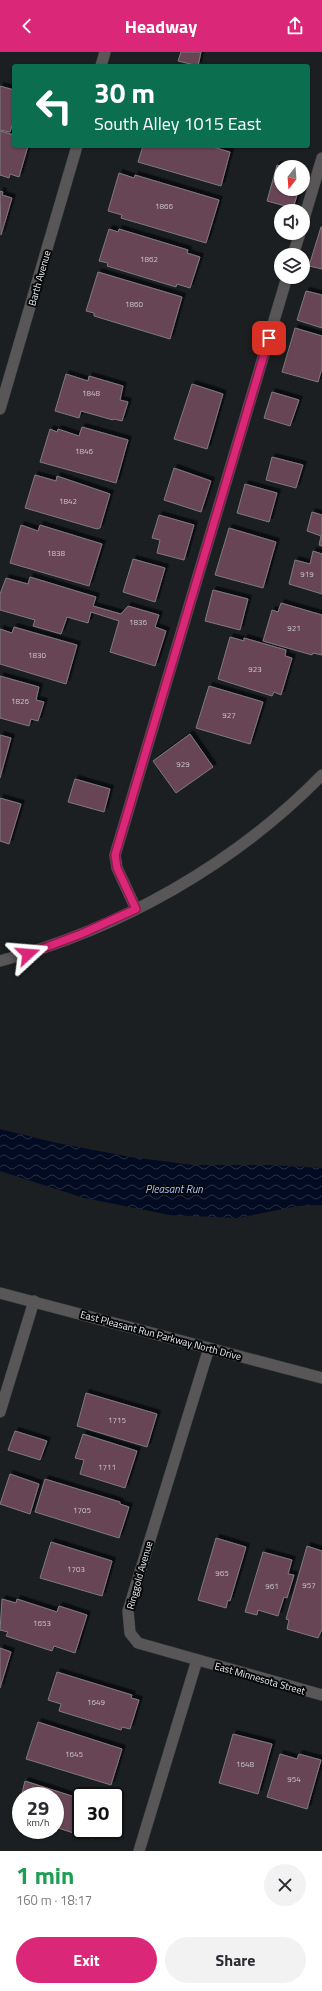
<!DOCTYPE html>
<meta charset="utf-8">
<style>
:root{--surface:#fff;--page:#f2f2f3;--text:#2b2b33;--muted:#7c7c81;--accent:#db2777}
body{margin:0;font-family:"Titillium Web",sans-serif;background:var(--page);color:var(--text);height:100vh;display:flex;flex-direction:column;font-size:15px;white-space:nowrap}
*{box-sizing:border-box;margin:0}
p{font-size:13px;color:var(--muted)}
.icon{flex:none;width:22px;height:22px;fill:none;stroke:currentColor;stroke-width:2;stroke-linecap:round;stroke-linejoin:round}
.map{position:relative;height:1799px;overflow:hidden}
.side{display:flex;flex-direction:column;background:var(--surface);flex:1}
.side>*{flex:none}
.banner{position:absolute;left:12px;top:12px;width:298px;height:84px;border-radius:4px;box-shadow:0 1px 3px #0004;background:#0b6e4f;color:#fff;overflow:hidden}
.needle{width:26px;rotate:197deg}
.tools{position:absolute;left:274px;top:108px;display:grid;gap:8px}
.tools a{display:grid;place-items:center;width:36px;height:36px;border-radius:50%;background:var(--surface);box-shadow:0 1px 3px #0004;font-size:20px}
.speed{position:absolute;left:12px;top:1735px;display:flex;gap:8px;font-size:20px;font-weight:700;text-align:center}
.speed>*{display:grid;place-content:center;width:52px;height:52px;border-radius:50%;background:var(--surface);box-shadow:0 1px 3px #0004;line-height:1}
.speed small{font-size:10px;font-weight:400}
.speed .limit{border:2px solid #111;border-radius:6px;background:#fff;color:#111}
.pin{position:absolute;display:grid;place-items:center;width:34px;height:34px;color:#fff;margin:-17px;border-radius:8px;box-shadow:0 2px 6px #0006}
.me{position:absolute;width:44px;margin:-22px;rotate:71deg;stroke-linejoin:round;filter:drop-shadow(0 0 3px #0008)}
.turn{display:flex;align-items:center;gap:14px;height:84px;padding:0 16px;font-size:18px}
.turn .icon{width:52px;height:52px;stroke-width:2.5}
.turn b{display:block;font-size:28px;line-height:34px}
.round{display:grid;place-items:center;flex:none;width:42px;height:42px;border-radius:21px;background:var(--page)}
.overview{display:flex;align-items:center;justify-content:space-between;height:68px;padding:0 16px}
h1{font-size:24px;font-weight:700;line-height:30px;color:#1e9e55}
.action{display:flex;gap:8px;margin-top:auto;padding:8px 16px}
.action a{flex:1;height:46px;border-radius:24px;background:var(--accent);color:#fff;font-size:16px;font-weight:700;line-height:46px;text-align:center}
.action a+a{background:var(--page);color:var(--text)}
header{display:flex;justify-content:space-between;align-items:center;height:52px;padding:0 16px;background:var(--accent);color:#fff;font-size:18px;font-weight:700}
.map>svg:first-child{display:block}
</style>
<header><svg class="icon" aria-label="back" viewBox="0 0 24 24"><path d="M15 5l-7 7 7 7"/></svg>Headway<svg class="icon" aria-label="share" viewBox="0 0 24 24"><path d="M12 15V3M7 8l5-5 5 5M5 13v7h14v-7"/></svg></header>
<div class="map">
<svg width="322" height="1799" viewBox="0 0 322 1799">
<defs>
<pattern id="water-waves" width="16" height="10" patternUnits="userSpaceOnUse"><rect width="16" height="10" fill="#030b23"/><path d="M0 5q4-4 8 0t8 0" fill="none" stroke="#282f43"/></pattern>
<filter id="shadow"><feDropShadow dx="3.5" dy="-3.5" stdDeviation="0" flood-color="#0009"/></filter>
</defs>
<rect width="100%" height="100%" fill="#1b1f21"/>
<path fill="url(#water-waves)" d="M0,1077L57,1091L131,1105L193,1113H268L322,1116V1153L298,1154L237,1166L170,1163L84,1146L0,1119Z"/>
<g fill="#674555" stroke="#7f7a7c" filter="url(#shadow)">
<path d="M181,0H201L198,14L178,9Z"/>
<path d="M0,34L14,38V68L10,80L0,78Z"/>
<path d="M0,79L14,83V94H28L19,125L10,122L9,126L0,123Z"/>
<path d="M143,94H209L230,100L221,134L138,110Z"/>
<path d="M277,113L282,115L281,137H299L293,156L267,149Z"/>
<path d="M119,121L134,126L135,123L219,148L206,191L121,166L122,163L108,159Z"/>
<path d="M0,139L3,140L2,143L12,146L1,183Z"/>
<path d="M321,175H322V217L309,214Z"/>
<path d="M109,177L118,180L119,177L188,198L187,201L200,205L190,236L177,232L176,235L107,214L108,211L99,209Z"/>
<path d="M98,220L182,245L170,287L94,264V261L86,259Z"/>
<path d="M306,239L322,243V276L297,268Z"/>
<path d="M295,276L322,284V316L318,330L282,320Z"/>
<path d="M66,322L88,329L89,324L123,334L120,348L128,350L122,369L114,367L113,368L81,359L79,366L55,359Z"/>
<path d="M192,332L223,342L207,397L174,387Z"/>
<path d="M272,340L299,348L290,374L264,366Z"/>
<path d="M82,375L128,388L116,431L40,410L50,377L57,380L58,377L79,384Z"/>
<path d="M272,405L303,413L296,436L266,428Z"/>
<path d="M174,416L211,429L201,460L164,448Z"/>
<path d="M35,423L56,429L57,424L110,442L100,476L97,477L25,456Z"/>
<path d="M245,432L277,441L269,470L237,461Z"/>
<path d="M312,460L322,463V494L319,493L321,484L307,479Z"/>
<path d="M159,463L194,473L184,508L157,501L160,488L152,486Z"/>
<path d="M21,473L38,479L40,473L102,492L89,534L10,511Z"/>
<path d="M229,476L276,490L263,536L215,523Z"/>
<path d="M313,499L322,502V542L289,532L295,508L310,512Z"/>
<path d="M133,507L165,516L155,550L123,540Z"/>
<path d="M30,525L96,545L93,554L121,562L128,554L159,563L155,575L166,579L155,614L110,600L119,569L91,560L88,571L67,565L61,582L33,574L35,568L0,558V542L6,526L28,532Z"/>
<path d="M213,538L248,547L240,578L205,569Z"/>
<path d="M281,551L322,563V603L313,601L312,603L263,589L272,558L278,560Z"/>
<path d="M14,575L77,593L66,632L0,612V577L12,581Z"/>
<path d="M230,585L244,589V586L286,598L285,604L292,606L281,643L274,640L272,644L218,627Z"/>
<path d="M0,624L39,635L36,648L44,650L38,669L31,667L29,674L0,666Z"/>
<path d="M209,634L263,650L250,692L196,676Z"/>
<path d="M190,682L213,715L176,741L153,709Z"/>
<path d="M0,683L11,686L0,726Z"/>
<path d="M75,727L110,737L104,760L68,750Z"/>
<path d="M0,746L21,752L9,792L0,789Z"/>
<path d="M86,1341L157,1362L147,1395L77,1374Z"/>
<path d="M15,1379L47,1389L40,1408L8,1398Z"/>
<path d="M83,1382L137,1399L125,1436L80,1422L84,1408L75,1406Z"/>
<path d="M10,1422L39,1432L30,1462L0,1452Z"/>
<path d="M45,1427L120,1450V1452L129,1455L119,1486L35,1460Z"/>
<path d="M216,1486L246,1495L230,1549L228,1548L226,1556L198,1548Z"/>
<path d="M51,1490L112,1509L102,1544L40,1526Z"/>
<path d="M307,1494L322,1499V1577L318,1586L287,1577L289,1568L286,1567Z"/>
<path d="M263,1500L292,1508L288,1522L294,1523L287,1546L284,1545L278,1564L258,1558L257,1563L245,1560Z"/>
<path d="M2,1547L16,1551L17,1547L57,1560L59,1554L87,1563L75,1601L54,1594L52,1599L6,1584L8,1580L0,1578Z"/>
<path d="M0,1596L11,1600L0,1636Z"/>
<path d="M57,1620L132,1643L131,1646L139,1648L130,1677L122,1675L121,1678L59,1659L61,1652L48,1648Z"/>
<path d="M38,1670L122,1697L111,1733L26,1707Z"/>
<path d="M233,1682L272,1692L258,1742L219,1731Z"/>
<path d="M280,1702L297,1707L299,1702L321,1708L307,1757L267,1745Z"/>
<path d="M25,1729L81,1747V1778H95L92,1787L55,1775V1744L21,1745Z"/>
</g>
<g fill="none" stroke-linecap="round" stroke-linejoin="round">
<g stroke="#383c3e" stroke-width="12">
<g id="service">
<path d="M303,170L322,106"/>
<path d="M293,203L300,181"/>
<path d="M136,857L117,816L115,803L287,225"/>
<path d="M0,1360L34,1249"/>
</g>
</g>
<g stroke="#383c3e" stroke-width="12">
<g id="minor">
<path d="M101,14L105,0"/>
<path d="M0,357L77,94"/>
<path d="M0,909C120,877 235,812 322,723"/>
<path d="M209,1296L128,1559L130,1581L138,1591L322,1643"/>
<path d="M139,1799L197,1608"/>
</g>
</g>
<g stroke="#383c3e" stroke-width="12">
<path id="tertiary" d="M0,1241L322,1326"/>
</g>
<use href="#service" stroke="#595657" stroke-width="11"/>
<use href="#minor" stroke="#595657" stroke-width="11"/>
<use href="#tertiary" stroke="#595657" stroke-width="11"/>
</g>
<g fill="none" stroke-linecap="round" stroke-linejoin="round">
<g stroke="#8e194d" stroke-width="10">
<path id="route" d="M28,902L81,882L136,857L117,816L115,803L269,286"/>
</g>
<use href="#route" stroke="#db2777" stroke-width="7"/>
</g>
<g text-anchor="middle" stroke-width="4" stroke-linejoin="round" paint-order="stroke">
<g font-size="8" fill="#cac3c8">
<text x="164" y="157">1866</text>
<text x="149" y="210">1862</text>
<text x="134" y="255">1860</text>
<text x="91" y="344">1848</text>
<text x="84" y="402">1846</text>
<text x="68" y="452">1842</text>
<text x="56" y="504">1838</text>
<text x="307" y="525">919</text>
<text x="138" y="573">1836</text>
<text x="294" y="579">921</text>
<text x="37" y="606">1830</text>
<text x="255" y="620">923</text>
<text x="20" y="652">1826</text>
<text x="229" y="666">927</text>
<text x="183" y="715">929</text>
<text x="117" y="1371">1715</text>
<text x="107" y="1418">1711</text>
<text x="82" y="1461">1705</text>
<text x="76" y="1520">1703</text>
<text x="222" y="1524">965</text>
<text x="309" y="1536">957</text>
<text x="272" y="1537">961</text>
<text x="42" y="1574">1653</text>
<text x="96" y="1653">1649</text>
<text x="74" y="1705">1645</text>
<text x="245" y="1715">1648</text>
<text x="294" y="1730">954</text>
</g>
<g font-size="10" fill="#ebedef" stroke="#07080a">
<text transform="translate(39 226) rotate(-74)" y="4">Barth Avenue</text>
<text transform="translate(161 1283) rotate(15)" y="4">East Pleasant Run Parkway North Drive</text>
<text transform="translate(139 1523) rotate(-74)" y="4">Ringgold Avenue</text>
<text transform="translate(260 1626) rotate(16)" y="4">East Minnesota Street</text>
</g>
<g font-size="11" font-style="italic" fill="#a7c2f8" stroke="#07080a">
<text x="174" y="1141">Pleasant Run</text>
</g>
</g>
</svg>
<div class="tools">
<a><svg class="needle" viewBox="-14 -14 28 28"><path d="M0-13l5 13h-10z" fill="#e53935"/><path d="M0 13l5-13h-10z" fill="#7c7c81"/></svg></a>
<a><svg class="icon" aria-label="sound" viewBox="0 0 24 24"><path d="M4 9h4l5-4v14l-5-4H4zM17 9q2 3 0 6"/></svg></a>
<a><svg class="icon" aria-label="layers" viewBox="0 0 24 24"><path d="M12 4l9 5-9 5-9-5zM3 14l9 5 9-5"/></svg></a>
</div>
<div class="speed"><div>29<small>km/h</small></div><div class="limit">30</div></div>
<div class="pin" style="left:269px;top:286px;background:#d93025"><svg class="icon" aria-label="arrive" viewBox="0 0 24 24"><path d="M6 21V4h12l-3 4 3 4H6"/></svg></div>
<svg class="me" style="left:28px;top:902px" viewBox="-20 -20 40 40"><path d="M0-17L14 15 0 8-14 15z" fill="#db2777" stroke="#fff" stroke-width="4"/></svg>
<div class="banner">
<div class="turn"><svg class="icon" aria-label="left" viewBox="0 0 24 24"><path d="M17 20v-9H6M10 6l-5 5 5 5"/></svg><div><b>30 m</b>South Alley 1015 East</div></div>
</div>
</div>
<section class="side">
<div class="overview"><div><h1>1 min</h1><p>160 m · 18:17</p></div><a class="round"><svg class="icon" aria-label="close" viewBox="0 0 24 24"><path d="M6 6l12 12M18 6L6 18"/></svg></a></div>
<div class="action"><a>Exit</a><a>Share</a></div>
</section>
